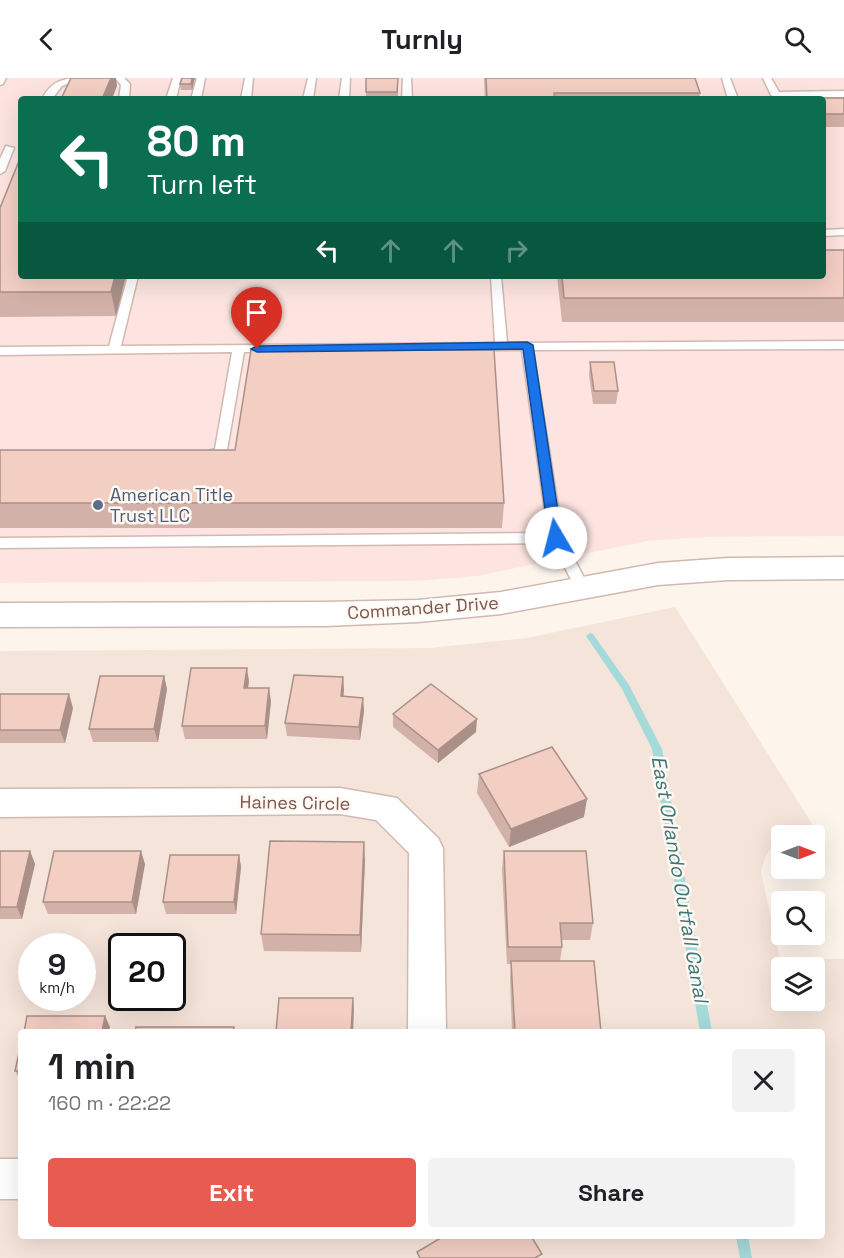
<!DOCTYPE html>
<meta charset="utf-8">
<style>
:root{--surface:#fff;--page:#f2f2f2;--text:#202124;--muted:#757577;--accent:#e85b50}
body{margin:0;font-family:"Space Grotesk",sans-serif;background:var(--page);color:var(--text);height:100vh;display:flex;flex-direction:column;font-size:22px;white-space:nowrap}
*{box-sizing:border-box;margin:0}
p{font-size:20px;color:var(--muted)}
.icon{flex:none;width:33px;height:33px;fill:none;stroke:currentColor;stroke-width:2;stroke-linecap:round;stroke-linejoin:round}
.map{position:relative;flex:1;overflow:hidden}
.drawer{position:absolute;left:18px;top:951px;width:807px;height:210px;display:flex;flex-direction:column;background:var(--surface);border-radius:6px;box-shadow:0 6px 24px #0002}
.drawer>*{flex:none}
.guide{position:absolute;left:18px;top:18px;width:808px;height:183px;border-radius:6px;box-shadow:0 6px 24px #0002;background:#0b6e4f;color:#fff;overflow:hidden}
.needle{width:39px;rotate:90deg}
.buttons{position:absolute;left:771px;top:747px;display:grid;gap:12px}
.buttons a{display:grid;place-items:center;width:54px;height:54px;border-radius:6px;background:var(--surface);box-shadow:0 6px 24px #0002;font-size:30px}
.speed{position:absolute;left:18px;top:855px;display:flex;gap:12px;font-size:30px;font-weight:700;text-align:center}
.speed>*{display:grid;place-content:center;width:78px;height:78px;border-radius:50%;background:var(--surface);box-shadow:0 6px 24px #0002;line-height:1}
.speed small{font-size:15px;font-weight:400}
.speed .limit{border:3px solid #111;border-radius:9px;background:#fff;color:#111}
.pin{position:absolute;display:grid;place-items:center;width:51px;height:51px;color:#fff;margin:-62px -26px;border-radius:50% 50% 50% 0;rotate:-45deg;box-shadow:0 0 6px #0007}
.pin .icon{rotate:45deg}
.me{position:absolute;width:66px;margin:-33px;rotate:352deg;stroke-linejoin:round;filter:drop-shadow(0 0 4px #0008)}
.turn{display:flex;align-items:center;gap:21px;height:126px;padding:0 30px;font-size:27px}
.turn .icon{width:78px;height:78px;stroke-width:2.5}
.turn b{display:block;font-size:42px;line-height:51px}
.lanes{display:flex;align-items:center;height:57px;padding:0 30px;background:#0003;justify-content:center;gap:30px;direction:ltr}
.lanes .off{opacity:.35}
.round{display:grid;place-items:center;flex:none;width:63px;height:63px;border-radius:6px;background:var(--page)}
.summary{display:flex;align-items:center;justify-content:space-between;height:102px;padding:0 30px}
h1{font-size:36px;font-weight:600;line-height:45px}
.cta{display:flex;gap:12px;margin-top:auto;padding:12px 30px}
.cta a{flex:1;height:69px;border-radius:6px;background:var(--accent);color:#fff;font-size:24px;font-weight:600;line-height:69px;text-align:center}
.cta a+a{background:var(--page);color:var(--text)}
header{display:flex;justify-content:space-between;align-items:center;height:78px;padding:0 30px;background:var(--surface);font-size:27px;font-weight:600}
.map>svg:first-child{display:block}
</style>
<header><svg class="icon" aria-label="back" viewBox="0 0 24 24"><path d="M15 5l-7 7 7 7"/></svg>Turnly<svg class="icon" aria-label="search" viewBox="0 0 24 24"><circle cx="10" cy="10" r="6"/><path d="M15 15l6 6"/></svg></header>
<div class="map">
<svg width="844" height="1180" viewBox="0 0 844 1180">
<rect width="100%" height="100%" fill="#fdf4ec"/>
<path fill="#f5e4da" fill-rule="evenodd" d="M675,529L816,752L799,757L782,758L781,763L775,765L766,777L761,794L780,881H844V1180H0V573L430,570L527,560ZM32,868H82V920H32ZM122,868H172V920H122ZM782,890H814V922H782ZM21,954H822V1158H21Z"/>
<path fill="#fde4e0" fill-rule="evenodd" d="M0,0H844V458L704,459L647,463L477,498L415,503L0,505ZM21,21H824V198H21Z"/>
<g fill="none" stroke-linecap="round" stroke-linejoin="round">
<g fill="#a5dada" fill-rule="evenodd">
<path d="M590,555L593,556L629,607L662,671L712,954H700L652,671L622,611L586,558Z"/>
<path d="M736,1158H748L752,1180H740Z"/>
</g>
<g stroke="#d1b9b0" stroke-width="3">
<g id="service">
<path d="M0,0H6L3,6L0,7Z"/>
<path d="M82,0L62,8L52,21H42C51,3 63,0 82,0Z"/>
<path d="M115,0H124L130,6L129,21H119L121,7Z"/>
<path d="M173,0H181L176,21H166Z"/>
<path d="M197,0H205L201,21H191Z"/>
<path d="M245,0H253L251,21H241Z"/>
<path d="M308,0H316L313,21H303Z"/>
<path d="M342,0H350L349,21H339Z"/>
<path d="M403,0H411L412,21H402Z"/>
<path d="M722,0H730L738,21H728Z"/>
<path d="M763,0H771L779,14L844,13V19L776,20L771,17Z"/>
<path d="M6,68L14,70L5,93L0,96V81Z"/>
<path d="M844,151V157L824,158V152Z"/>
<path d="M128,198H138L121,268L495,265L491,198H501L507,265L844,263V271L533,272L563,460L589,509L582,514L577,513L552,465L0,470V460L548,455L522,272L244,274L227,372L222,380L203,383L197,379L198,376L215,371L232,274L0,277V269L109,268Z"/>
</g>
</g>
<g stroke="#d1b9b0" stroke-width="3">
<g id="minor">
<path d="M340,710L397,720L438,760L443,770L446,954H408L409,775L376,742L340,736L0,739V711Z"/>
<rect x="0" y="1081" width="21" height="40"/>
</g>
</g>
<g stroke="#d1b9b0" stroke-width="3">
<path id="tertiary" d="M844,479V501L728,502L658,507L501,536L418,544L325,548L0,549V525L325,524L418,522L501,514L658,485L728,480Z"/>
</g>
<use href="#service" fill="#fff" fill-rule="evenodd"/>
<use href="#minor" fill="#fff" fill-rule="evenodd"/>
<use href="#tertiary" fill="#fff" fill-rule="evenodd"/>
</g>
<g fill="#d1b1a8">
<path d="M195,0L192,12H181L180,6Z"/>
<path d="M398,0V21H366V14Z"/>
<path d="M484,0H695L700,15L699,21H485Z"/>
<path d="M814,20H844V49H824V21H814Z"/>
<path d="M0,130L21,198H126L116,238L0,239Z"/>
<path d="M844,172V244H562L557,198H824Z"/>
<path d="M590,284L618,313L616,326H593L589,297Z"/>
<path d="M0,372L504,425L502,450H0Z"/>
<path d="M164,598L167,611L158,664H93L89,651Z"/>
<path d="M343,599L344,612L343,618L363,620L364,633L360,662L287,658L285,645Z"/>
<path d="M249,603L248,610L271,623L267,661H185L182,648Z"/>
<path d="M0,616L73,630L65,665H0Z"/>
<path d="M393,636L476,654L438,685L393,649Z"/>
<path d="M479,696L584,739L509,769L477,715Z"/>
<path d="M0,773H30L35,786L22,841H0Z"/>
<path d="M504,773L593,845L590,862H562V869L560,883L601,954H512L510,900L511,886H507L502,791Z"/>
<path d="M239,777L241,789L236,836H166L163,824Z"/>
<path d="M365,782L361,874L264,873L261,856Z"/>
<path d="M145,786L136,836H48L43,824Z"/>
<path d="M21,966V1003L15,993Z"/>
</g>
<g fill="#aa9088">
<path d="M111,0H116L117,8L112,21H102Z"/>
<path d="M192,0H195L192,12L191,6Z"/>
<path d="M115,198H126L116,238L111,214Z"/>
<path d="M247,590L249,603L246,623L244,610Z"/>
<path d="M164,598L167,611L158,664L154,651Z"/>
<path d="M343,599L344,612L342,631L341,618Z"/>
<path d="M269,610L271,623L267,661L265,648Z"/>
<path d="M69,616L73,630L65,665L60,652Z"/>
<path d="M363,620L364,633L360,662L359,649Z"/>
<path d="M477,641L476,654L438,685V672Z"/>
<path d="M587,721L584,739L509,769L511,751Z"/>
<path d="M364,764L365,782L361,874L360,857Z"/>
<path d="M30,773L35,786L22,841L17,829Z"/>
<path d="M141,773L145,786L136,836L132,824Z"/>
<path d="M239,777L241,789L236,836L234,824Z"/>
<path d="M353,920L354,932L353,954H351Z"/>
<path d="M105,938L110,949L109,954H102Z"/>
</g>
<g fill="#f3cec3" stroke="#aa9088" stroke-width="1.5">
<path d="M71,0H111L102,21H61Z"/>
<path d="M182,0H192L191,6H180Z"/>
<path d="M366,0H398L397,14H366Z"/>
<path d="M486,0H695L700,15H554L555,21H487Z"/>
<path d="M814,20H844V36H824V21H815Z"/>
<path d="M21,78V198H115L111,214H0V130Z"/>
<path d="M824,172H844V220H564L562,198H824Z"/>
<path d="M251,272H494L504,425H0V372H235Z"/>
<path d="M590,284H614L618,313H594Z"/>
<path d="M191,590H247L244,610H269L265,648H182Z"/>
<path d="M294,597L343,599L341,618L363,620L359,649L285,645Z"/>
<path d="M100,598H164L154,651H89Z"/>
<path d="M431,606L477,641L438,672L393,636Z"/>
<path d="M0,616H69L60,652H0Z"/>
<path d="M552,669L587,721L511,751L479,696Z"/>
<path d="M270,763L364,764L360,857L261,856Z"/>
<path d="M0,773H30L17,829H0Z"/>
<path d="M54,773H141L132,824H43Z"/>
<path d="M504,773H586L593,845H560L562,869H508Z"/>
<path d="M170,777H239L234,824H163Z"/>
<path d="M511,883H594L601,954H515Z"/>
<path d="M279,920H353L351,954H276Z"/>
<path d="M27,938H105L102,954H24Z"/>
<path d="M136,949H234L233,954H135Z"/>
<path d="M21,966V993H15Z"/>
<path d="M444,1158H531L542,1176L535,1180H420L417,1174Z"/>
</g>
<path fill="#1a73e8" stroke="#114b97" stroke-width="1.5" d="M527,264L533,267L562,460L556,464L549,460L523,271L257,274L251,271L257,268Z"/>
<circle fill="#5c6f8a" stroke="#fff8f3" stroke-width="2" cx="98" cy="427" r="6"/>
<g text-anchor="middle" stroke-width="5" stroke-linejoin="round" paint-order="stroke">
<g font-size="18" fill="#4e5e75" stroke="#fff8f3" text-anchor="start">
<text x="110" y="423">American Title<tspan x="110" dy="21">Trust LLC</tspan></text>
</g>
<g font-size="18" fill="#7a564d" stroke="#fff8f3">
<text transform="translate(423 530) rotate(-4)" y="6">Commander Drive</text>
<text transform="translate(295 725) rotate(1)" y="6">Haines Circle</text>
</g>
<g font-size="20" font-style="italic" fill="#3c7677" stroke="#fff8f3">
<text transform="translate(680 801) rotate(80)" y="7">East Orlando Outfall Canal</text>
</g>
</g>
</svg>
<div class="buttons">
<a><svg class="needle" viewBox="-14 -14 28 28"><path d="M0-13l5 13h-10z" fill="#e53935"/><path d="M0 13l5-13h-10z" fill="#757577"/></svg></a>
<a><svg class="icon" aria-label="search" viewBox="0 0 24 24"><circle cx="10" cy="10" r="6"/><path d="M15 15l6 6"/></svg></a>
<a><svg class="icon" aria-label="layers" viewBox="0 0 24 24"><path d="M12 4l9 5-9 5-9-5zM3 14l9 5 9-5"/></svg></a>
</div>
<div class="speed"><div>9<small>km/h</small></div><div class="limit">20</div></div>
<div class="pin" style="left:257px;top:271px;background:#d93025"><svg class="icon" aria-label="arrive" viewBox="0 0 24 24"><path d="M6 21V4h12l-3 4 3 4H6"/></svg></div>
<svg class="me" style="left:556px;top:460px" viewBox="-20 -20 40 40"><circle r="19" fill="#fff"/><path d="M0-13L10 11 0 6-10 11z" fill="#1a73e8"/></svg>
<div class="guide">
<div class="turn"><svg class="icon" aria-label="left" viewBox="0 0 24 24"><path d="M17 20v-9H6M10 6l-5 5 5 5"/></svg><div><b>80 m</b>Turn left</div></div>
<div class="lanes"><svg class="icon" aria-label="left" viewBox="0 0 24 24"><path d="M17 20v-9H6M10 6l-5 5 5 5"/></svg><svg class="icon off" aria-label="ahead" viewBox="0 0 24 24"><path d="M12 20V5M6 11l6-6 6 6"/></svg><svg class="icon off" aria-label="ahead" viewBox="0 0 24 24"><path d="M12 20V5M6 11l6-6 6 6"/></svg><svg class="icon off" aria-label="right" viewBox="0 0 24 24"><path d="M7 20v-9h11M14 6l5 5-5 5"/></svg></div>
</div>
<section class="drawer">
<div class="summary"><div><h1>1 min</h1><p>160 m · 22:22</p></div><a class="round"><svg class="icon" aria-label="close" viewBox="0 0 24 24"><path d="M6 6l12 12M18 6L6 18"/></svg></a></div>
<div class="cta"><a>Exit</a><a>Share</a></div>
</section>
</div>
